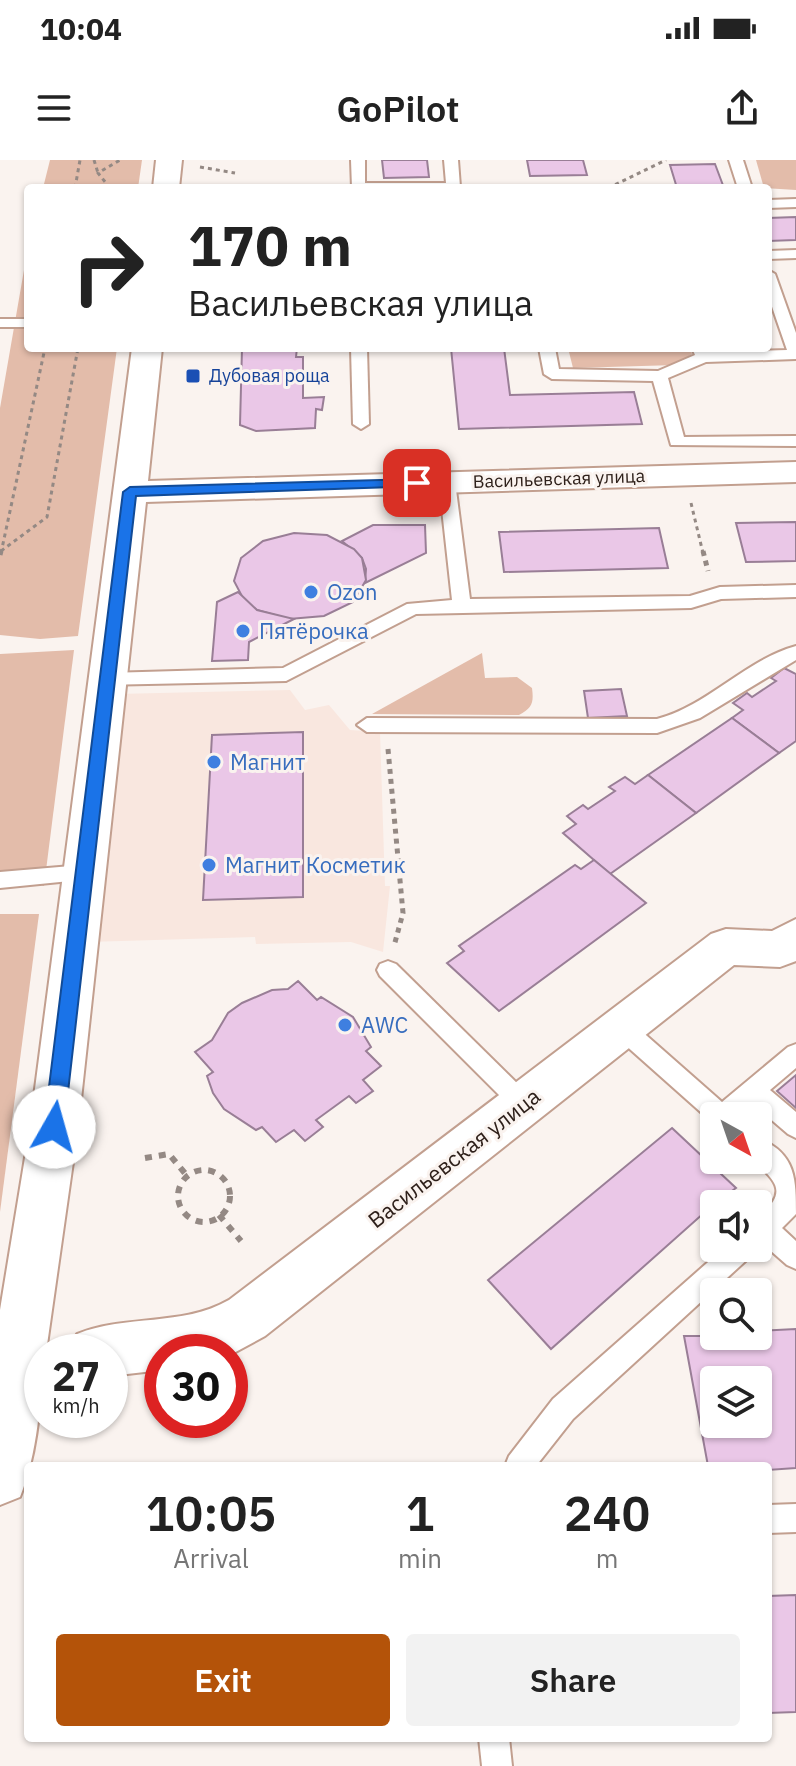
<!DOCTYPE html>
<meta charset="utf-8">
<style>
:root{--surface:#fff;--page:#f2f2f2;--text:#222;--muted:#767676;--accent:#b45309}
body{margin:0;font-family:"IBM Plex Sans",sans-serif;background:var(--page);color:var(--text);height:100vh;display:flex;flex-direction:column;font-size:30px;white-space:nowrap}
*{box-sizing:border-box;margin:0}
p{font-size:26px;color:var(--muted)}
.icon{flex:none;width:44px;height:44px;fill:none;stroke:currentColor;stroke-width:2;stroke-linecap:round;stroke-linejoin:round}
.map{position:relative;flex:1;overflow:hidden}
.drawer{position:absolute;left:24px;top:1302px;width:748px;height:280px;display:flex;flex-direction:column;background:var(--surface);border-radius:8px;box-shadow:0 2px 6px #0004}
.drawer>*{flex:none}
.hud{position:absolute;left:24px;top:24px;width:748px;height:168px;border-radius:8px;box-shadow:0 2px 6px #0004;background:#fff;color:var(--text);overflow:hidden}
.needle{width:52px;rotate:140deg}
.controls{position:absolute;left:700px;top:942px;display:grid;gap:16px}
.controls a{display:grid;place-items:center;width:72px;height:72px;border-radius:8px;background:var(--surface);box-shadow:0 2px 6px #0004;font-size:40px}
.speed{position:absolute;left:24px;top:1174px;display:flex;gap:16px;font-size:40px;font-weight:700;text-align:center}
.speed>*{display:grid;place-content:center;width:104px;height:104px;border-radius:50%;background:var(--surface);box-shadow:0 2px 6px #0004;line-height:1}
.speed small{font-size:20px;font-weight:400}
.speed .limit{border:12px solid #d22;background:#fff;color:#111}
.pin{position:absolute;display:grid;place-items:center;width:68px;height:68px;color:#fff;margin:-34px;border-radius:16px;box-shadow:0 4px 12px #0006}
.me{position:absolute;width:88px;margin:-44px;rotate:7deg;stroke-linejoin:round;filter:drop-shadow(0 0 6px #0008)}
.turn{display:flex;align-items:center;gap:28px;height:168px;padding:0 32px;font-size:36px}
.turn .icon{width:104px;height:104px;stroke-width:2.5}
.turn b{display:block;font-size:56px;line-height:68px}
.eta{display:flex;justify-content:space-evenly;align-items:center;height:136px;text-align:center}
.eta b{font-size:48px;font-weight:600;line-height:56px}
.cta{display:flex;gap:16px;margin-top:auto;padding:16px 32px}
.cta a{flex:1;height:92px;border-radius:8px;background:var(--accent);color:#fff;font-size:32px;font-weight:600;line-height:92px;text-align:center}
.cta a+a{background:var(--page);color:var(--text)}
.status{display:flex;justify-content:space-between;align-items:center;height:56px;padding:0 40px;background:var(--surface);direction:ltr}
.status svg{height:22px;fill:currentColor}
header{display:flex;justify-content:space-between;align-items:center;height:104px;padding:0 32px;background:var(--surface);font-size:36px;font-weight:600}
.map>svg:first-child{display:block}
</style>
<div class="status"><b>10:04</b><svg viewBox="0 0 49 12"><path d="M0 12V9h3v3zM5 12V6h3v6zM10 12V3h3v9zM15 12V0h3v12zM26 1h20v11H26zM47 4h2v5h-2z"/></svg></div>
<header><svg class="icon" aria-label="menu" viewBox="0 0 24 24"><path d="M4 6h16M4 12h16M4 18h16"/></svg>GoPilot<svg class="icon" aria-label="share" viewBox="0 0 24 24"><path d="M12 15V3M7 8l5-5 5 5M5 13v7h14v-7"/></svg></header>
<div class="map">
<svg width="796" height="1606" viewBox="0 0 796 1606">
<rect width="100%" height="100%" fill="#faf3ef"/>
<path fill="#f9e7df" d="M290,530L305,550L329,545L350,570L380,572L385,726H390L383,792L351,782L256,784L255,777L88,782L117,534Z"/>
<g fill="#e3bcaa">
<path d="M50,0H142L138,28H43Z"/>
<path d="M756,0H796V30L764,28Z"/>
<path d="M28,87V188H117L78,476L40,479L0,475V248Z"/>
<path d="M568,188H690L692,194L676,205L573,208Z"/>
<path d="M74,490L44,726L0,716V494Z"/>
<path d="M482,493L485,518L517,517L532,528C534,543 532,548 519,555L372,554Z"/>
<path d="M0,754H39L0,1052Z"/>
</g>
<g fill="#eac7e7" stroke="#997e96" stroke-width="2" fill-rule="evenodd">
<path d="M382,0H427L429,17L384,18Z"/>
<path d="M527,0H583L587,15L530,16Z"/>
<path d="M715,4L724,28H677L670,5Z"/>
<path d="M796,57V80L768,81V58Z"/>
<path d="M242,188H297L296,197H303V238L324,237L322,250L316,249L315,268L256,271L240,265Z"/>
<path d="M451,188H504L510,235L634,232L642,264L459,269Z"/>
<path d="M796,362V401L746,402L736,363Z"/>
<path d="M373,365H425L426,393L365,423L366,409L362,398L342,381Z"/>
<path d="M659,368L668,408L504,412L499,372Z"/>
<path d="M294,373L327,375L354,389L362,398L366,420L353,442L324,456L289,459L257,450L245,442L234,421L241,398L263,381Z"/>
<path d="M238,432L257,450L294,459L249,482L248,500L212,501L217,442Z"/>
<path d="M784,508L796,514V581L779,593L732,558L743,550L733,543L747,533L752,537L776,521L771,518Z"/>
<path d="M621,529L627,556L588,558L584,531Z"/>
<path d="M732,558L779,593L696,653L648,615Z"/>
<path d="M303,572V737L203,740L212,575Z"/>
<path d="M648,615L696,653L610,714L563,673L576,664L567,656L583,645L588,649L615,631L609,627L625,617L635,624Z"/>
<path d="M594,700L646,743L499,851L447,803L464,791L459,786L575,705L581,709Z"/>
<path d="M298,821L317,840L321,837L353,857L371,887L366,891L381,906L363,920L373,931L356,943L349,936L316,960L323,967L305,981L294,970L276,982L262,967L256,970L224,949L213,933L207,916L213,912L195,892L212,880L228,853L242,843L272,830L288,829Z"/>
<path d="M796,915V948L777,931Z"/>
<path d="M672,968L736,1028L714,1044L551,1189L488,1120Z"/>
<path d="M796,1169V1308L768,1310V1306H708L684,1176H758V1171ZM714,1220H758V1264H714Z"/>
<path d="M796,1435V1552L768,1553V1436Z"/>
</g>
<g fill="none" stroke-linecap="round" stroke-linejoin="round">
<g stroke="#c29f8f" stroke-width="4">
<g id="service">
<path d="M351,0H365V23H446L444,0H458L460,27L352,28Z"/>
<path d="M729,0H743L752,28H738Z"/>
<path d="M796,39V47L768,48V40Z"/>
<path d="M796,90V98L768,99V91Z"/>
<path d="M768,110L775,114L796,173V199L706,202L668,218L684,277L796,276V286L671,285L653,221L552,219L544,214L539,188H555L559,209L658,211L695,195L692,188H708L709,192L787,190L768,135Z"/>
<rect x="0" y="159" width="28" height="8"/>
<path d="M351,188H367L369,264L361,269L353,264Z"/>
<path d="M447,317L455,322L470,439L690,436L720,427L796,425V437L721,439L691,448L416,454L286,521L100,525L98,520L100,515L107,513L283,508L407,444L452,440L439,322Z"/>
<path d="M796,486V500L700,558L657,573L367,572L357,565L367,558L657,559C709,545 745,500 796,486Z"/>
<path d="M83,705L90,707L94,713L90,719L0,728V712Z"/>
<path d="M388,801L396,804L531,937L535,944L531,951L523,954L515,951L380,816L377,810L380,804Z"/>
<path d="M622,858L630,861L722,942L788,887L796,884V908L770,930L796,952V978L788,974L753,944L739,956H714L713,963L614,875L611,868L614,861Z"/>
<path d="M758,978C796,993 796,1019 796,1054L782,1068L796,1081V1109L787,1105L763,1084L758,1086V1058C787,1032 779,1024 753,1000H758Z"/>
<path d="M724,1088H755L751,1096L573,1259L536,1306H505L509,1296L553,1239Z"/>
<path d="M796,1344V1372L768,1373V1345Z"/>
<path d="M479,1578H509L512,1606H482Z"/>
</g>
</g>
<g stroke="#c29f8f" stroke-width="4">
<g id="minor">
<path d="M132,188H162L148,321L796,302V322L146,342L78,967L46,1192H42C42,1239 37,1295 20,1337L0,1345V1150L30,967Z"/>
<path d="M796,759V801L780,807L734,805L265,1176L230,1195V1192H162V1210L110,1216V1192H70L77,1174C126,1154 182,1167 229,1140L711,774L726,769L772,771Z"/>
</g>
</g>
<g stroke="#c29f8f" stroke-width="4">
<path id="tertiary" d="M156,0H182L179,28H153Z"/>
</g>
<g stroke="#948984" stroke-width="3" stroke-dasharray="4 4" stroke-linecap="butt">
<path d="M94,0L98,13"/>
<path d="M200,7L235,13"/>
<path d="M75,28L80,0"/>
<path d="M110,28L98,13L120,0"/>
<path d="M608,28L666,0"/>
<path d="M691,343L703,393"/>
<path d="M1,391L47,357L78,188"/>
<path d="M1,393L45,188"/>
</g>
<g stroke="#948984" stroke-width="5" stroke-dasharray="5 5" stroke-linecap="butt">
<path d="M703,391L708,411"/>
<path d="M0,395L1,391"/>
<path d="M388,589L403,753L394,786"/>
</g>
<g stroke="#948984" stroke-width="6" stroke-dasharray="7 7" stroke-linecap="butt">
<path d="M145,998L169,994L188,1017"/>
<circle cx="204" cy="1036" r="26"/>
<path d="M219,1055L241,1081"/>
</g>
<use href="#service" fill="#fff" fill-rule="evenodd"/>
<use href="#minor" fill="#fff" fill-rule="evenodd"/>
<use href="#tertiary" fill="#fff" fill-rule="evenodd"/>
</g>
<path fill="#1a73e8" stroke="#114b97" stroke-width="2" d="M417,319L422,320V326L136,336L64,967L61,974L54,976L47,974L44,967L123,332L130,327Z"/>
<rect fill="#1a4fb4" stroke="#faf3ef" stroke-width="3" x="185" y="208" width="16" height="16" rx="4"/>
<g fill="#3f7fe0" stroke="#faf3ef" stroke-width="3">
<circle cx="311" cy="432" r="8"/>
<circle cx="243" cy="471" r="8"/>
<circle cx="214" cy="602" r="8"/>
<circle cx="209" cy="705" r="8"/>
<circle cx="345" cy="865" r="8"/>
</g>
<g text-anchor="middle" stroke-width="6" stroke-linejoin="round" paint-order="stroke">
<g font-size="18" fill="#164399" stroke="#faf3ef" text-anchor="start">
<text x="209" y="222">Дубовая роща</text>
</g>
<g font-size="18" fill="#2e201a" stroke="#faf3ef">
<text transform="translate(559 319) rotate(-2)" y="6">Васильевская улица</text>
</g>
<g font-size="22" fill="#366cbe" stroke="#faf3ef" text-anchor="start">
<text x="327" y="440">Ozon</text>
<text x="259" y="479">Пятёрочка</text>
<text x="230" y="610">Магнит</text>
<text x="225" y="713">Магнит Косметик</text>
<text x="361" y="873">AWC</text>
</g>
<g font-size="22" fill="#2e201a" stroke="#faf3ef">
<text transform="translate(454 998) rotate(-38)" y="8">Васильевская улица</text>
</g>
</g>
</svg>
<div class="controls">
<a><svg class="needle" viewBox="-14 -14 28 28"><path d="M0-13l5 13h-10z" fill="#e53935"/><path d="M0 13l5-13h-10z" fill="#767676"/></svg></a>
<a><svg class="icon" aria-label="sound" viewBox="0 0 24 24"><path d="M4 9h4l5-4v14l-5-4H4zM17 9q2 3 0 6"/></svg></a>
<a><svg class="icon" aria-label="search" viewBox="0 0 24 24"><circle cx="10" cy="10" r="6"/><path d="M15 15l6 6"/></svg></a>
<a><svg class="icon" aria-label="layers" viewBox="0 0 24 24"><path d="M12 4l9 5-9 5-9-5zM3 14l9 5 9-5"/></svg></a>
</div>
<div class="speed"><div>27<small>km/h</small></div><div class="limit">30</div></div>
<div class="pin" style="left:417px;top:323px;background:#d93025"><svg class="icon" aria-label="arrive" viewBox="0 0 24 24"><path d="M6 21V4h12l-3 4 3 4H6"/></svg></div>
<svg class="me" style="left:54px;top:967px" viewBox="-20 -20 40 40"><circle r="19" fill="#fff"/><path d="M0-13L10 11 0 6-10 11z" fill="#1a73e8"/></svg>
<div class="hud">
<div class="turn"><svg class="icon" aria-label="right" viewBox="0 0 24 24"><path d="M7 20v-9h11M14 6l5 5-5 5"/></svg><div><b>170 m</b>Васильевская улица</div></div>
</div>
<section class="drawer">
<div class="eta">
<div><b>10:05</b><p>Arrival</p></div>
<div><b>1</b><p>min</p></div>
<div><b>240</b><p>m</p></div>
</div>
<div class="cta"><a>Exit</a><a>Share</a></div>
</section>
</div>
